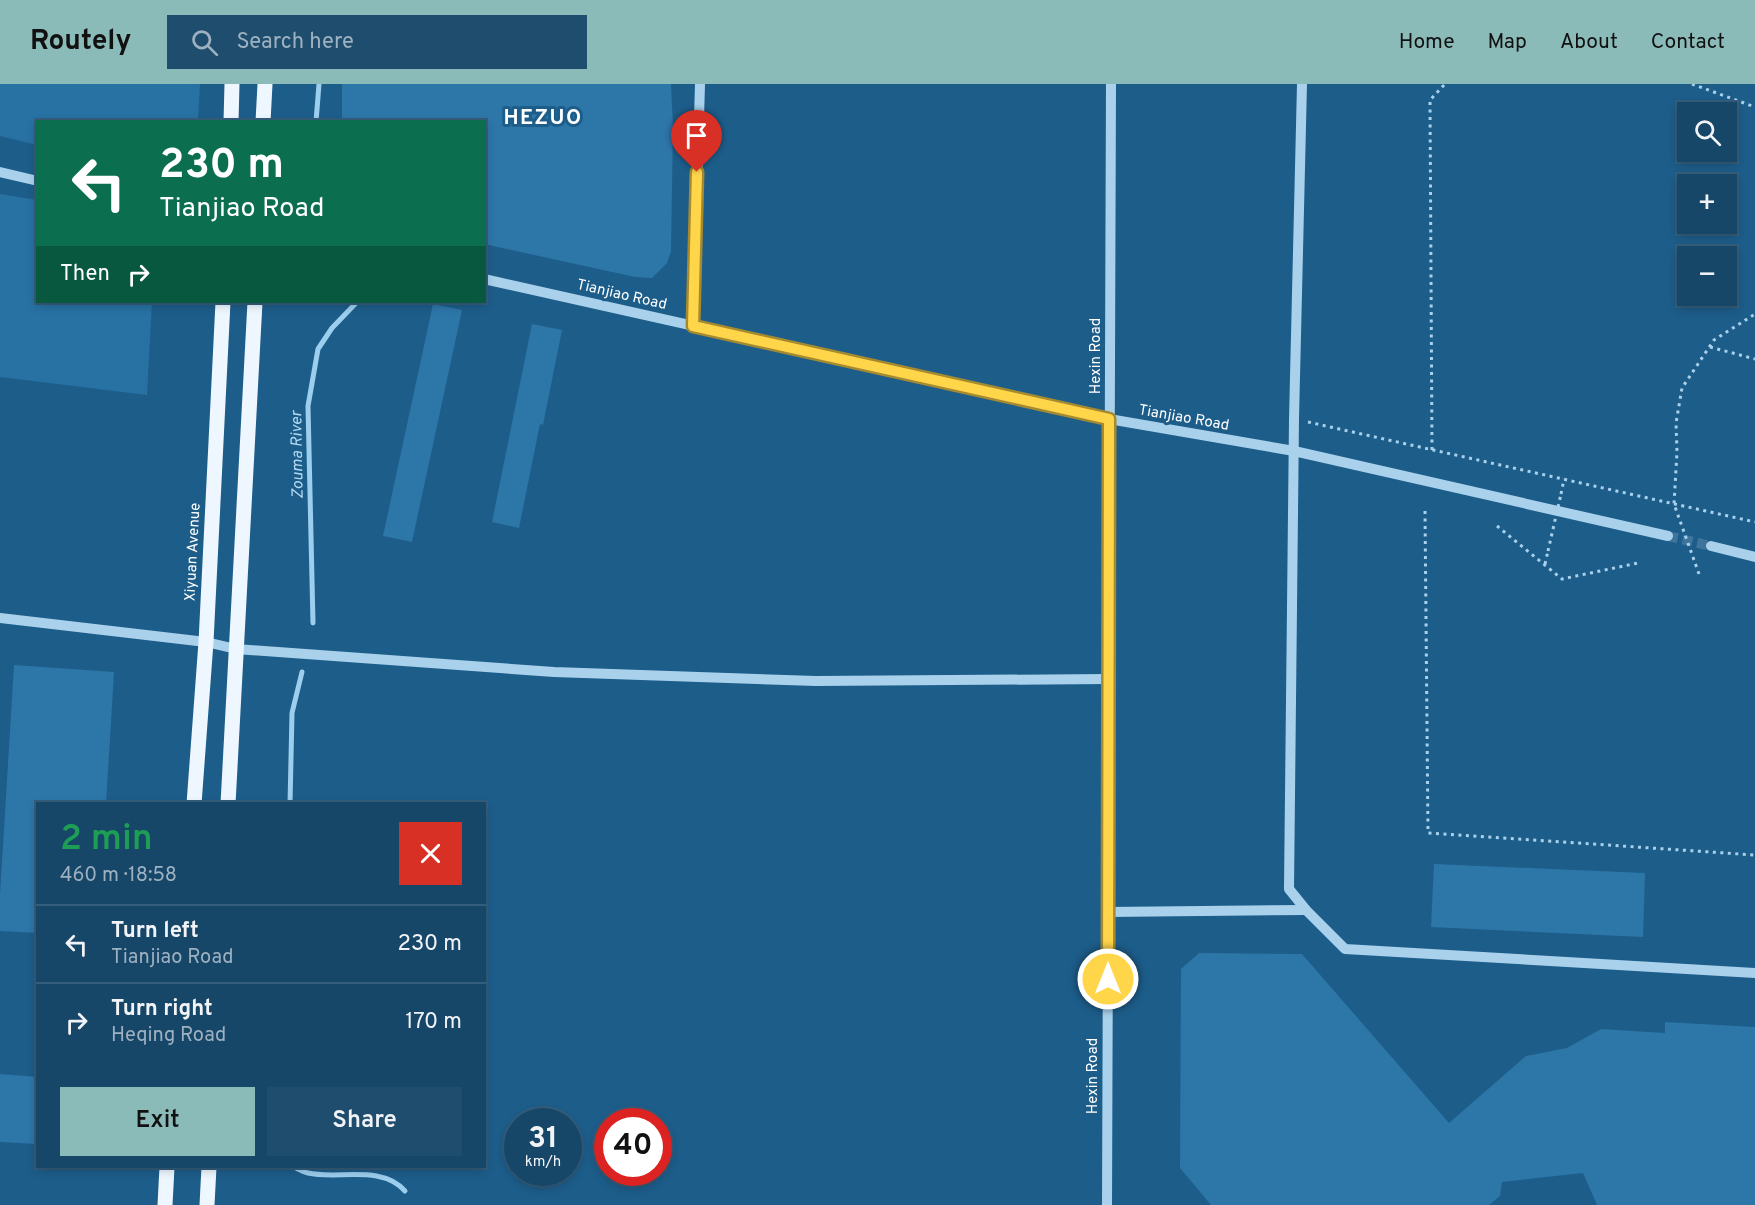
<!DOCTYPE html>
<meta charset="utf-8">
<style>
:root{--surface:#164668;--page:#1f4d6e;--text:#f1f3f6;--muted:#9eb1c0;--line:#355e7c;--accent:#8bbbb9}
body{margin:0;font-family:Overpass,sans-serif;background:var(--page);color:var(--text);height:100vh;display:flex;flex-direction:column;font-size:22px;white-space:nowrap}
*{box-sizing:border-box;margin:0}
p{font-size:20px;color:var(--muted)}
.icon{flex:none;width:33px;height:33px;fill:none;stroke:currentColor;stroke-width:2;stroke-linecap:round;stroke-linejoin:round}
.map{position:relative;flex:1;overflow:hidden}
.sheet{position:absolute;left:36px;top:718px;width:450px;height:366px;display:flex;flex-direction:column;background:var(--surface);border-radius:0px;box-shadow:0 3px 9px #0003,0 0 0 2px var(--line)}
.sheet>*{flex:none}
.hud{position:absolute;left:36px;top:36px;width:450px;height:183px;border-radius:0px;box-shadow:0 3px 9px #0003,0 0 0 2px var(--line);background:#0b6e4f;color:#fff;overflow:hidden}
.tools{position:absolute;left:1677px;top:18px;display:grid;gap:12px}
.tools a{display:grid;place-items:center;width:60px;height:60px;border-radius:0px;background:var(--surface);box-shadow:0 3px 9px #0003,0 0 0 2px var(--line);font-size:30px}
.speed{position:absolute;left:504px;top:1024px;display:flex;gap:12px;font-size:30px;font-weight:700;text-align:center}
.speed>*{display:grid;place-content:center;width:78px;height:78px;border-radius:50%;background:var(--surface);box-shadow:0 3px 9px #0003,0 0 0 2px var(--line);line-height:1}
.speed small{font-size:15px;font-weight:400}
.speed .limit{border:9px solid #d22;background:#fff;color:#111}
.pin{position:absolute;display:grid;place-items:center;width:51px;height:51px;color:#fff;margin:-62px -26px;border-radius:50% 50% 50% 0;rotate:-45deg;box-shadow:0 0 6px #0007}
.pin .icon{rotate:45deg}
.me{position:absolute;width:66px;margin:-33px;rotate:0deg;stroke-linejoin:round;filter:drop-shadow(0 0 4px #0008)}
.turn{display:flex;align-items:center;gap:21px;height:126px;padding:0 24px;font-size:27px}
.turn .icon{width:78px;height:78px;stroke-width:2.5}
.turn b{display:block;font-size:42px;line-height:51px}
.then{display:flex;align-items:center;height:57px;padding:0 24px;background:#0003;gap:12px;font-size:22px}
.round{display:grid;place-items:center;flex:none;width:63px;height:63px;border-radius:0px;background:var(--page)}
.overview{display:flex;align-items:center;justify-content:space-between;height:102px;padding:0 24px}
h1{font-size:36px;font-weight:600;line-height:45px;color:#1e9e55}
.action{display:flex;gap:12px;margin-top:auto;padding:12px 24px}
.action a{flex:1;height:69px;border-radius:0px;background:var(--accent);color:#111;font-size:24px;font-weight:600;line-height:69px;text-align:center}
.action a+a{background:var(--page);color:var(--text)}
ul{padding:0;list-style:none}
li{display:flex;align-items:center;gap:18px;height:78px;padding:0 24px;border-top:2px solid var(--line)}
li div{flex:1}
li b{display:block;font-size:22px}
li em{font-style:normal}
header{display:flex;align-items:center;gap:36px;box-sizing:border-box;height:84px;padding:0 30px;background:var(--accent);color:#111}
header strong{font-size:28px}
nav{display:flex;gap:33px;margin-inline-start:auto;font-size:21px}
.search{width:420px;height:54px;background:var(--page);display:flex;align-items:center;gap:15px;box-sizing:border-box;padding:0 21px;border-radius:0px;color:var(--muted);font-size:22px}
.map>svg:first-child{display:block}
</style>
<header>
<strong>Routely</strong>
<div class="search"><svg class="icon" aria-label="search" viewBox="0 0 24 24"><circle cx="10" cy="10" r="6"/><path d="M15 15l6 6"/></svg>Search here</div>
<nav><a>Home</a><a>Map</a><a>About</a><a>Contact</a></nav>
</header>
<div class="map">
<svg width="1755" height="1121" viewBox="0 0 1755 1121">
<rect width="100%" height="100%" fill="#1d5d8a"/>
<g fill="#2771a3">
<path d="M0,0H200L198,37L38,38L37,61L0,52Z"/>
<path d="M0,110L37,116L38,218H152L147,311L0,293Z"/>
</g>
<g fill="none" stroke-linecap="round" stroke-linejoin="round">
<g stroke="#9cceee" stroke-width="5">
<path d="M316,38L319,0"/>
<path d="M313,539L308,322L318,265L332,244L357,218"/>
<path d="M290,720L292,629L302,588"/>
<path d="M294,1083C298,1085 303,1088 308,1089C338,1096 381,1080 405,1107"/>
</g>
</g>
<g fill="#2d76a8">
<path d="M342,0H671L673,42L671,167L667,179L652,194L635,193L484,160V38H342Z"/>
<path d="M433,220L462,226L412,458L383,452Z"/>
<path d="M532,240L562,246L543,341L540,340L519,444L492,438Z"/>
<path d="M14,581L114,588L106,720H38V849L0,847V811Z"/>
<path d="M1434,780L1645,789L1643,853L1431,843Z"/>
<path d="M1199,869L1302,870L1449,1039L1526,972L1567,964L1601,945L1665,949V938L1755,943V1121H1597L1583,1089L1502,1098L1500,1112L1489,1121H1211L1180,1084L1181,885Z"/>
<path d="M0,990L38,993V1060L0,1058Z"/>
</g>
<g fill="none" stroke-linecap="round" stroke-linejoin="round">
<path stroke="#3f759c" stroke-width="10" stroke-dasharray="10 5" stroke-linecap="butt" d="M1668,452L1711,462"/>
<g stroke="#a9d1ec" stroke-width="3" stroke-dasharray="3 4.5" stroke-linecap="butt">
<path d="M1692,0L1755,23"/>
<path d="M1710,263L1755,275"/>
<path d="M1308,338L1755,438"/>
<path d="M1432,366L1430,16L1445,0"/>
<path d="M1561,410L1564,395"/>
<path d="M1425,427L1428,749L1755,771"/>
<path d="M1497,442L1562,495L1638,479"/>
<path d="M1545,480L1548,467"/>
<path d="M1699,490L1674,420L1677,368L1676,339L1682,304L1714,256L1755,230"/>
</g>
<g stroke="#a9d1ec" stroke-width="10">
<path d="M1302,0L1294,335L1289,805L1306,826L1345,865L1755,889"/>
<path d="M0,88L38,97"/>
<path d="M484,195L1109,335L1294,367L1668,452"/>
<path d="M693,242L700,0"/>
<path d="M1711,462L1755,473"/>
<path d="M0,534L206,558L236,565L554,588L816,597L1108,595"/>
<path d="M1108,828L1306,826"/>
<path d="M1107,1121L1111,0"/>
</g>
<g stroke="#eef7ff" stroke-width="15">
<path d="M231,38L232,0"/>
<path d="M263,38L265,0"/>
<path d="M194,720L206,558L223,218"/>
<path d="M228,720L255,218"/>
<path d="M165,1121L167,1083"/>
<path d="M207,1121L209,1083"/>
</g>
<path stroke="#a9d1ec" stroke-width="3" stroke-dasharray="3 4.5" stroke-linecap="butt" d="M1548,467L1561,410"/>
</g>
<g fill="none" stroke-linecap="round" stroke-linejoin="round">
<g stroke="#a68a30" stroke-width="15">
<path id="route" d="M697,88L693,242L1109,335L1108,895"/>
</g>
<use href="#route" stroke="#ffd54a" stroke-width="10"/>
</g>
<g text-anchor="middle" stroke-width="6" stroke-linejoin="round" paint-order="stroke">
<g font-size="15" fill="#fff" stroke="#1d5d8a">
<text transform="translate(622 210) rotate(13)" y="5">Tianjiao Road</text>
<text transform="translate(1095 272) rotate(-90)" y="5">Hexin Road</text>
<text transform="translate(1184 333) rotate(10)" y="5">Tianjiao Road</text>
<text transform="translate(192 468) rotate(-87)" y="5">Xiyuan Avenue</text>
<text transform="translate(1092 992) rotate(-90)" y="5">Hexin Road</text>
</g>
<g font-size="16" font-style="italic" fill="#b4daf3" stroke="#1d5d8a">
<text transform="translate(296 371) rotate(-91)" y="6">Zouma River</text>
</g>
<g font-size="21" font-weight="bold" letter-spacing="1.5" fill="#fff" stroke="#1d5d8a">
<text x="543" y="40">HEZUO</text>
</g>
</g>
</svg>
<div class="tools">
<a><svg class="icon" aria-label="search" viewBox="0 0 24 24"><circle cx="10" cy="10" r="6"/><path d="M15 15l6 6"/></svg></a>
<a>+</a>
<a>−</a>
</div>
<div class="speed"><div>31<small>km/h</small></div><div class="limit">40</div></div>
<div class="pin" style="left:697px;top:88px;background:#d93025"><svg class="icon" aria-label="arrive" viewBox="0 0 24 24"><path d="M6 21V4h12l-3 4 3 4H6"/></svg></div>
<svg class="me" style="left:1108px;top:895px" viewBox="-20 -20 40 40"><circle r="17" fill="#ffd54a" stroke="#fff" stroke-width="3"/><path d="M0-11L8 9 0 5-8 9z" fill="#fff"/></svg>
<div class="hud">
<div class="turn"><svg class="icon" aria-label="left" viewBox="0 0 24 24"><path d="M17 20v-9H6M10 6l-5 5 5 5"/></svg><div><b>230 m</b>Tianjiao Road</div></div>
<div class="then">Then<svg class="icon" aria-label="right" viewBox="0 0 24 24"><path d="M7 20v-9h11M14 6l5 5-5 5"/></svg></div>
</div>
<section class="sheet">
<div class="overview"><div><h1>2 min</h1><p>460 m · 18:58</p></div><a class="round" style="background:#d93025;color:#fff"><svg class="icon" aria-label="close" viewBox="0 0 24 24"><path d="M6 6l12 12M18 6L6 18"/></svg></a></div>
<ul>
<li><svg class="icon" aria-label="left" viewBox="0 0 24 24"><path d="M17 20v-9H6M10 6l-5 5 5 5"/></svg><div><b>Turn left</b><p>Tianjiao Road</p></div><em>230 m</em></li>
<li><svg class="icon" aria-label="right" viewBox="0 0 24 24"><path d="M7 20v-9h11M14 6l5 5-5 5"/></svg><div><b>Turn right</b><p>Heqing Road</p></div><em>170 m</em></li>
</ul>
<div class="action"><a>Exit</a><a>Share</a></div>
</section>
</div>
